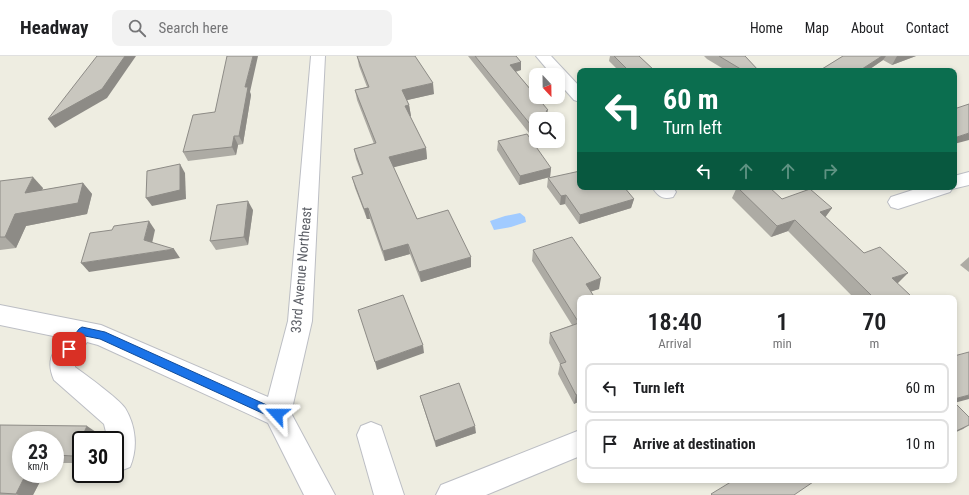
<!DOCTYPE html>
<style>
:root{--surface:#fff;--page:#f2f2f2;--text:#202124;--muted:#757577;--line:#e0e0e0}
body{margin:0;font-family:"Roboto Condensed",sans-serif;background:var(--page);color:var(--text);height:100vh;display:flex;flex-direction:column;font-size:15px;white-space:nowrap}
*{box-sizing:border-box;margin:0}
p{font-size:13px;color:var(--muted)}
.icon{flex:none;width:22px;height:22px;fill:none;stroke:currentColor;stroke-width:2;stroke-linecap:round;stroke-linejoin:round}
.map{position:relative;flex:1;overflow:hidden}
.side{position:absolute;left:577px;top:239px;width:380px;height:188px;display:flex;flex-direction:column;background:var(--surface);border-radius:8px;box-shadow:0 2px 6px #0003}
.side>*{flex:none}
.banner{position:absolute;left:577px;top:12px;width:380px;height:122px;border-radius:8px;box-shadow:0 2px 6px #0003;background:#0b6e4f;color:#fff;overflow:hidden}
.needle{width:26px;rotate:158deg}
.controls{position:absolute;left:529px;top:12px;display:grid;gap:8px}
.controls a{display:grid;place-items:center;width:36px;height:36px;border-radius:8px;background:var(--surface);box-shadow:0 2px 6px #0003;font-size:20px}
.speed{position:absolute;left:12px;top:375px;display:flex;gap:8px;font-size:20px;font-weight:700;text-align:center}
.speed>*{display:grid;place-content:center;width:52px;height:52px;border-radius:50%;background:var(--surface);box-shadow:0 2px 6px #0003;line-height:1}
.speed small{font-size:10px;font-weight:400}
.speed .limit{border:2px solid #111;border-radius:6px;background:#fff;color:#111}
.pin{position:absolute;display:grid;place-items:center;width:34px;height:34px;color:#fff;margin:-17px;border-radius:8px;box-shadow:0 2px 6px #0006}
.me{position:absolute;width:44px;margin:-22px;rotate:294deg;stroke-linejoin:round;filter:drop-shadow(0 0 3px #0008)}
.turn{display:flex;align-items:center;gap:14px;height:84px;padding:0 20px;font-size:18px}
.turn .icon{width:52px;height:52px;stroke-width:2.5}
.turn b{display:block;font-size:28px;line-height:34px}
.lanes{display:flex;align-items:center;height:38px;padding:0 20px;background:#0003;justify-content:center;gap:20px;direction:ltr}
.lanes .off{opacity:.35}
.eta{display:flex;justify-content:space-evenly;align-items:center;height:68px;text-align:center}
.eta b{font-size:24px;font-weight:600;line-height:28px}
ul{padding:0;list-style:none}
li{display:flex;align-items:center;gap:12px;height:50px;margin:0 8px 6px;padding:0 12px;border:2px solid var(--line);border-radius:8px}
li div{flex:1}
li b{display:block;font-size:15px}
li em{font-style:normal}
header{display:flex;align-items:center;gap:24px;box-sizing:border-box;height:56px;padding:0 20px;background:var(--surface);border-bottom:1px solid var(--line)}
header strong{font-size:19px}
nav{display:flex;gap:22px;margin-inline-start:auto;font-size:14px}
.search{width:280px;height:36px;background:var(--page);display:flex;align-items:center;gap:10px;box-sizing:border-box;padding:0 14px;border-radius:8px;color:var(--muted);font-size:15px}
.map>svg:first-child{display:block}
</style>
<header>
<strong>Headway</strong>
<div class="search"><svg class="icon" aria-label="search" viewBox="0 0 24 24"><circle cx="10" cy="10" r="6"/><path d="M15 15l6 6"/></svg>Search here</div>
<nav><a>Home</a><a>Map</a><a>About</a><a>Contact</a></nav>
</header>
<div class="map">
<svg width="969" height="439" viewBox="0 0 969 439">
<rect width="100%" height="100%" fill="#eeede1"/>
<path fill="#a1cbff" d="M520,157L525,161L526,166L511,171L494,174L490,165L505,160Z"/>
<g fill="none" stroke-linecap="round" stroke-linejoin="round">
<g stroke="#bcbec4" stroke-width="2">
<g id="minor">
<path d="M311,0H325L312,265L291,357L335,439H304L268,367L98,289L87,286L75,304V311C86,319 119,343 125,352C136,370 138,392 130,411L120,415L115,413V384H108L104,368L54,324C46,306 52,296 63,282L0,269V249L101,269L268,341L288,265Z"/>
<path d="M536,0H551L580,31V46L574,44L558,26V19H552Z"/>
<path d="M969,116V129L952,133L950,136L898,153L891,151L888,146L891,141L922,131H954V120Z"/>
<path d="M652,131H673L676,136L673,141C662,144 658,140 652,131Z"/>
<path d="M371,366L381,370L404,439H374L357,379L361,370Z"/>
<path d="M580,374V400L486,439H436L441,429Z"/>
</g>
</g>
<use href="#minor" fill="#fff" fill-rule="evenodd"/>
</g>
<g fill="#adaba4">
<path d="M357,0L434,38L407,44L409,49L411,60H410L426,92L427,103L393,111L417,163L471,211L421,226L410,198L385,205L370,163H367L355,132L352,121L362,119L356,103L354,93L374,88L357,44L355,34L367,31L359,10Z"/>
<path d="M468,0H516L521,6V14L516,16L548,54V57L552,63H536V75L529,77Z"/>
<path d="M610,0H639L655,15H619L609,5Z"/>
<path d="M704,0H745L759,15H727L707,3Z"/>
<path d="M843,0H916L892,9L883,4L867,15H821L822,13Z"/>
<path d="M250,36L251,39L243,88L238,89L236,99L188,105L183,96L215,56Z"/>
<path d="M498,85L551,112L550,121L519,129L497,94Z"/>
<path d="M548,122L634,143L631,152L579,168L565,148L560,149L547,131Z"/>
<path d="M0,125L43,132L42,134L83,127L92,138L87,158L26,170L16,192L0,194Z"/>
<path d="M737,131L782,143L832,152L825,161L897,227L909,242H854L788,175L771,181L732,142Z"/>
<path d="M253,154L248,189L216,194L210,185Z"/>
<path d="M533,194L599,233L591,235L580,242V345L574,348L558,318L560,308L549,287L550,277L572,269L532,205Z"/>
<path d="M969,201V216L960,209Z"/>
<path d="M420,340L476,377L436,391L422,347Z"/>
<path d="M0,369L99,378L81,384V407H55V384H21V418H44L33,439H0Z"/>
</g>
<g fill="#8d8b86">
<path d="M125,0H136L107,42L55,72L48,63Z"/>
<path d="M253,0H258L250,36L251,39L243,88L239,80L245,31Z"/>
<path d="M882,0H886L883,4L867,15H859Z"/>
<path d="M897,0H916L892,9Z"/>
<path d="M521,6V14L509,17L510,9Z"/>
<path d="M433,27L434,38L403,45L402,34Z"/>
<path d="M409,49L411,60L407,61L405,50Z"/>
<path d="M536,67V75L529,77L530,68Z"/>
<path d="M969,77V84L954,88V82Z"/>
<path d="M234,80L238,89L236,99L232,91Z"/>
<path d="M426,92L427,103L391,112L389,101Z"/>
<path d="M180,108L185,117L186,143L152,150L146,142Z"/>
<path d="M551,112L550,121L519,129L520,120Z"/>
<path d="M33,121L43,132L36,148L25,137Z"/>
<path d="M83,127L92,138L87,158L26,170L16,192L5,181L15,158Z"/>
<path d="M566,139L565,148L560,149L561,140Z"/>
<path d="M634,143L631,152L579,168L580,159Z"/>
<path d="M248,145L253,154L248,189L244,181Z"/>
<path d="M368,152L370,163H367L364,153Z"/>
<path d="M832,152L824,163L820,156Z"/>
<path d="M795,164L788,175L771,181L777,170Z"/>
<path d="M149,165L155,174L151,192L144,184Z"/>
<path d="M408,188L410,198L385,205L383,195Z"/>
<path d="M174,193L180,202L89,216L81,207Z"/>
<path d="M471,201V211L421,226L419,216Z"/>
<path d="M908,217L898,227L882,232L892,222Z"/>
<path d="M601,222L599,233L584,238L586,228Z"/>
<path d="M423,289L424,297L377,314L375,306Z"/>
<path d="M580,338V345L574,348L576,339Z"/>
<path d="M969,339V343L954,347V343Z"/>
<path d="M969,369L963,373L954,377V376Z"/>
<path d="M87,370L99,378L96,384H81V404L73,400Z"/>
<path d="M475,370L476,377L436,391L435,385Z"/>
<path d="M26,418H44L33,439H19L16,438Z"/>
</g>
<g fill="#c9c7bf" stroke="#8d8b86">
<path d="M97,0H125L102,33L48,63Z"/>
<path d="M227,0H253L245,31H248L239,80H234L232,91L183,96L193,59L215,56Z"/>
<path d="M357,0H415L433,27L402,34L409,49L405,50L426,92L389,101L417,163L448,154L471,201L419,216L408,188L383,195L368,152L364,153L352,121L363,118L354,93L376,87L355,34L369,31Z"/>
<path d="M475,0H516L521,6L510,9L536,40V41H537L548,54L546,55L552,62L550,63H536V67L530,68Z"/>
<path d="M614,0H639L655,15H629Z"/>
<path d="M719,0H745L759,15H744Z"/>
<path d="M843,0H882L859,15H825L822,13Z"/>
<path d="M969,48V77L954,82V53Z"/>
<path d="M527,78L551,112L520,120L498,85Z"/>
<path d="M180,108V134L146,142L147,115Z"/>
<path d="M580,115V131H624L634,143L580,159L566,139L561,140L548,122Z"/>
<path d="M33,121L25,137L83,127L78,147L15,158L5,181H0V125Z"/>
<path d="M737,131H769L782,143L810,133L832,152L820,156L864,197L880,191L908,217L892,222L911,240L905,242H874L795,164L777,170Z"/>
<path d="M248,145L244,181L210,185L217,149Z"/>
<path d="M149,165L144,184L174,193L81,207L90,177L112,174L114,170Z"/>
<path d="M572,181L601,222L586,228L595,242H580V338L576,339L560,308L566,306L550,277L579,267L533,194Z"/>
<path d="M403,239L423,289L375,306L358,254Z"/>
<path d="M969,296V339L954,343V300Z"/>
<path d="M459,327L475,370L435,385L420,340Z"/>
<path d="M954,346L969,361V369L954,376Z"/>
<path d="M0,369L87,370L73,400L55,399V384H21V418H26L16,438L0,437Z"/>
<path d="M734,424H816L794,439H712L711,438Z"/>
</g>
<path fill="#1a73e8" stroke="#114b97" d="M82,271L105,276L280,355L282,358L280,362L277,363L273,362L100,283L85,280L73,296H66L64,293L66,290L79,273Z"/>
<g text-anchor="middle" stroke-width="3" stroke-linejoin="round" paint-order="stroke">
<g font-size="14" fill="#5a5d64" stroke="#fff">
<text transform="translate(301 214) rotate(-85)" y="5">33rd Avenue Northeast</text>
</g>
</g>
</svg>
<div class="controls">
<a><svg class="needle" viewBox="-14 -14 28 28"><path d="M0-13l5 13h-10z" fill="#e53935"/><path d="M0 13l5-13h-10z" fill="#757577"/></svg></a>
<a><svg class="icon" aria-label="search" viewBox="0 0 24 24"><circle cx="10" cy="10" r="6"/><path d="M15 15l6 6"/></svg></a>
</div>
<div class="speed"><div>23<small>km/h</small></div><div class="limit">30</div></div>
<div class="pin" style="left:69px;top:293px;background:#d93025"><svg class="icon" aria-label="arrive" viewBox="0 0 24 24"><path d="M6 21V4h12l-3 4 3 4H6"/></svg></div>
<svg class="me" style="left:277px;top:358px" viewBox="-20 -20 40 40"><path d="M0-17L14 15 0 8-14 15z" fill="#1a73e8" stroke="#fff" stroke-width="4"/></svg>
<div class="banner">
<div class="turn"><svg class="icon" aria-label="left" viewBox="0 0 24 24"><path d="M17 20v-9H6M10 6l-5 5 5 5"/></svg><div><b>60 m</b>Turn left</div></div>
<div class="lanes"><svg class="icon" aria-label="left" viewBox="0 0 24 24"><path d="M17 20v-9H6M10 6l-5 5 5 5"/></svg><svg class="icon off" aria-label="ahead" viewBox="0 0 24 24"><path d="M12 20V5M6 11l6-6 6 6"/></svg><svg class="icon off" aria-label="ahead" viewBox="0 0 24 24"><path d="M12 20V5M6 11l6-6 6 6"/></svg><svg class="icon off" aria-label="right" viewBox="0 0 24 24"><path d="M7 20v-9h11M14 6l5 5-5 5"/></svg></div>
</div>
<section class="side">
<div class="eta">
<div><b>18:40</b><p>Arrival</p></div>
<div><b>1</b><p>min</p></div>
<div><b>70</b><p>m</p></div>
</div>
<ul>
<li><svg class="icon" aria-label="left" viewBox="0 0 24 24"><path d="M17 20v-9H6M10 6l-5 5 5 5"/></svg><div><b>Turn left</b></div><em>60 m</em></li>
<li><svg class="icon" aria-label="arrive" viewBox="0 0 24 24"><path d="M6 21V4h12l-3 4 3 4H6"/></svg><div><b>Arrive at destination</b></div><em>10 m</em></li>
</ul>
</section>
</div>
